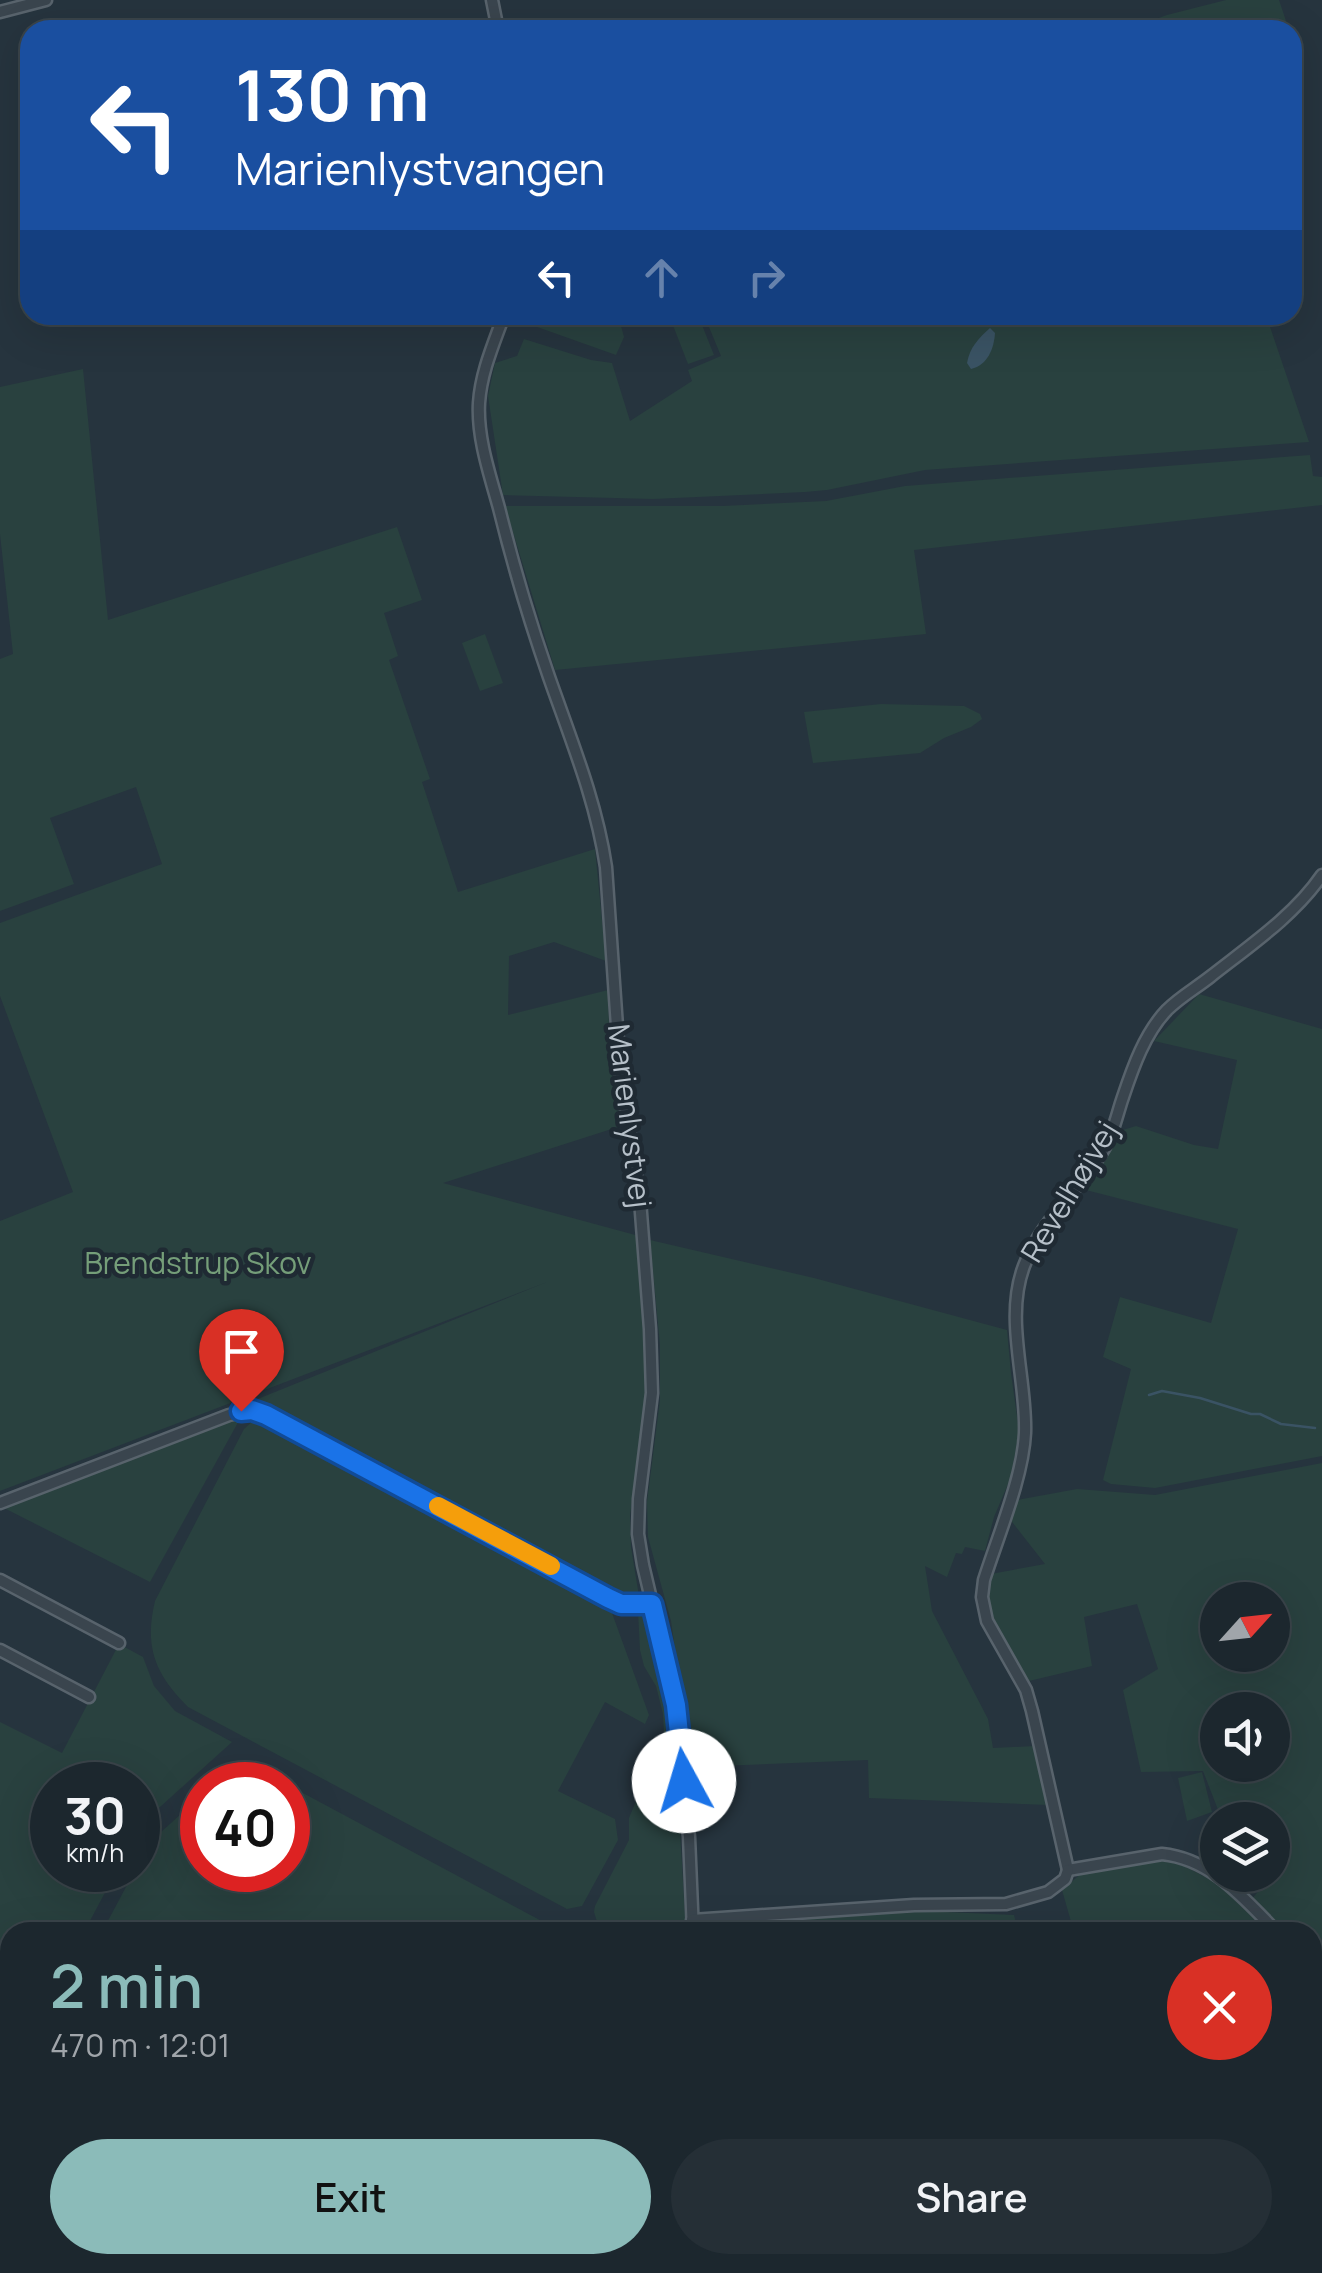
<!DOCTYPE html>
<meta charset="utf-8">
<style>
:root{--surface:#1c272e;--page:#252f36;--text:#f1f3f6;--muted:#a0a5aa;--line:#3a444a;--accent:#8bbbb9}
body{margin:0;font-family:Manrope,sans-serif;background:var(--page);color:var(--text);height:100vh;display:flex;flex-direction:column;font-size:38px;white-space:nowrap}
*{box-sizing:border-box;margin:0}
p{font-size:32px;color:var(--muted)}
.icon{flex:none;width:55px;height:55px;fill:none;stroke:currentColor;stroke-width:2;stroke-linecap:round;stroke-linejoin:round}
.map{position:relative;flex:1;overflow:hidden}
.panel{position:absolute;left:0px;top:1922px;width:1322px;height:352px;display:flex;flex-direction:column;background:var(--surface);border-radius:30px 30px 0 0;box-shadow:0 10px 40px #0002,0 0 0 2px var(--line)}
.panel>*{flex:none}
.top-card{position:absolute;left:20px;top:20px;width:1282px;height:305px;border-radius:30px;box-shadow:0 10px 40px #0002,0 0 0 2px var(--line);background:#1a4fa0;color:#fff;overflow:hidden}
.needle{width:65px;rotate:63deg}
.tools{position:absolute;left:1200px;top:1582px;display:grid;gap:20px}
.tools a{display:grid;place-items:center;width:90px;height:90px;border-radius:50%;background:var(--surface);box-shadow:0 10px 40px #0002,0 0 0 2px var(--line);font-size:50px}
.speed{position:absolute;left:30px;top:1762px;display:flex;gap:20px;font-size:50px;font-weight:700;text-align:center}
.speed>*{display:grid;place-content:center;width:130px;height:130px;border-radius:50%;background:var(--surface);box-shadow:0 10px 40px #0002,0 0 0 2px var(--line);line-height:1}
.speed small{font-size:25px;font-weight:400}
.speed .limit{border:15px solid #d22;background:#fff;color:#111}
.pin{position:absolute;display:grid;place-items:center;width:85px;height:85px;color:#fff;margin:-102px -42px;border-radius:50% 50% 50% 0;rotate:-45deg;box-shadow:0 0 10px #0007}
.pin .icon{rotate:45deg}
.me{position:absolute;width:110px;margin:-55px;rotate:354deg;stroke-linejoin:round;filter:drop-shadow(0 0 8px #0008)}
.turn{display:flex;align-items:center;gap:35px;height:210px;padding:0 50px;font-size:45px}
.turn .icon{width:130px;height:130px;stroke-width:2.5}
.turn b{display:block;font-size:70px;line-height:85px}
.lanes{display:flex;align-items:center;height:95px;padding:0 50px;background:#0003;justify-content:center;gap:50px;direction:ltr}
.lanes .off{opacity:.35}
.round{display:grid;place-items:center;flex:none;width:105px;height:105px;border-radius:52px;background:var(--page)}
.summary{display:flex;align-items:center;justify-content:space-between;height:170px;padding:0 50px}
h1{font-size:60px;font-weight:600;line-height:75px;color:var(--accent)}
.button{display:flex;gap:20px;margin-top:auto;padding:20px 50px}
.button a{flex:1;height:115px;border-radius:60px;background:var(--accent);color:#111;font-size:40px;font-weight:600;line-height:115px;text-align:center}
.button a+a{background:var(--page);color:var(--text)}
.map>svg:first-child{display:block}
</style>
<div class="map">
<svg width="1322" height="2273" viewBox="0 0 1322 2273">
<rect width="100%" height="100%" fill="#26343e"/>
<g fill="#29413f" fill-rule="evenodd">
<path d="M1226,0H1279L1289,30H1126L1167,15Z"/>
<path d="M529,315H618L624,337L616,355L526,323Z"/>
<path d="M669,315H698L714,355L688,364Z"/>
<path d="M704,315H1266L1309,442L925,470L827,490L805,492L653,499L503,495L488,396L495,363L517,356L524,339L591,360L612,363L630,421L692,381L688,370L721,356Z"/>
<path d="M83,369L108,620L397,527L422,600L384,613L398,656L389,660L430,779L422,782L458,892L595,849L606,961L554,942L509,956L508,1015L608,990L610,1058L621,1126L443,1183L639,1236L647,1372L644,1421L630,1515L631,1547L638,1590V1595L629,1601L608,1591L253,1401L547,1282L0,1491V1221L73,1192L0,996V923L162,864L136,787L50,818L74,884L0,911V659L13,654L0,534V387Z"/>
<path d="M1310,455L1313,476L1322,477V505L914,550L926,634L555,670L505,506H723L826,501L905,486Z"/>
<path d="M485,634L503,683L480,691L462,643Z"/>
<path d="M881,704L964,706L980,714L982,719L971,727L944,738L920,753L813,763L804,712Z"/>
<path d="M1199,994L1322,1029V1456L1155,1488L1111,1484L1103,1480L1131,1369L1103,1357L1120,1297L1211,1323L1238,1229L1082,1189L1104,1157L1116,1132L1136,1126L1194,1145L1218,1149L1237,1060L1154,1041Z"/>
<path d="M650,1240L814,1278L1007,1330L1011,1373L1019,1431L1011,1477L994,1517L985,1551L965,1547L962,1554L956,1553L947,1577L925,1566L932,1611L988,1719L993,1748L1035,1746L1048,1805L869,1798L868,1760L692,1767L671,1621L648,1537L647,1502L660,1400V1345Z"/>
<path d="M241,1417L150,1582L6,1509L8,1504L233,1418Z"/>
<path d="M264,1419L608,1602L649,1715L645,1724L605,1702L558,1791L615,1819L618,1840L582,1906L567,1909L188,1707C155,1674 144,1647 155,1601L244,1429L253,1421Z"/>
<path d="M1322,1463V1972L1313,1962L1312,1932H1284L1252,1899L1268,1879L1264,1875H1272V1820H1222L1203,1771L1141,1772L1123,1690L1158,1669L1137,1604L1084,1617L1092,1666L1029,1681L996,1627L987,1602L991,1574L1045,1564L1009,1518L1017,1500L1077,1489L1155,1495ZM1218,1600H1272V1655H1218ZM1218,1710H1272V1765H1218Z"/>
<path d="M638,1611L648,1621L667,1698L675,1747L686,1932H607L599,1928L594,1912L595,1906L629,1840V1818L664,1734L663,1714L656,1686L644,1666L640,1650Z"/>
<path d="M119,1644L143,1657L154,1686L175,1711L232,1742L140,1825L138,1831V1785H52V1870H117L84,1932H10V2075L0,2094V1722L62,1753Z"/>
<path d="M236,1765L260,1770L287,1785H214Z"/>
<path d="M1202,1772L1212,1812L1187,1821L1178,1778Z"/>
<path d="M288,1785L562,1932H102L135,1870H138L150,1842L202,1795V1870H288Z"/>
<path d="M1159,1859L1173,1860L1230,1890L1271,1932H1119L1113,1928L1100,1932H1074L1062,1890L1083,1872Z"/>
<path d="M901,1910L1014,1915L1018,1932H708L714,1925Z"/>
<path d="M1312,1977L1322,1987V2071L1313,2077Z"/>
<path d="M10,2108V2265H760L761,2273H0V2127Z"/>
<path d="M1322,2133V2202L1313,2206L1312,2140Z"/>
<path d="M787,2265H1096L1087,2273H789Z"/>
<path d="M1165,2265H1273L1270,2273H1157Z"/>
</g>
<g fill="#3a5364">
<path d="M990,328L995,333C994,348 988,365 971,369L967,363C970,347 978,339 990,328Z"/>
<path d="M1322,2202V2273H1270L1273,2265H1312L1313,2206Z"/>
</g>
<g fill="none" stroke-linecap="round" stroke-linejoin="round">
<g stroke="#3a5364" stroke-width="2.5">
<path d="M1149,1395L1162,1391L1200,1398L1251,1414H1260L1281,1424L1315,1428"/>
<path d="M1312,2014L1322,2010"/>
<path d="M137,2265L140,2273"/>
<path d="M994,2273L997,2265"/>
</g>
<g stroke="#58636c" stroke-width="15">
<g id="minor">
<path d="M492,0L498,30"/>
<path d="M0,12L46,0"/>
<path d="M504,315C494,343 481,372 479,403C477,438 490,475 499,508C513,565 530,622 549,677C571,740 596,800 606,867L620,1070L640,1200L650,1329L652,1393L639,1499L638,1534L643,1565L676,1705L689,1837L693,1932"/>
<path d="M0,1503L229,1415L252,1410L266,1415L608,1598L621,1604L651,1603"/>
<path d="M0,1580L119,1643"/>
<path d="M0,1650L89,1697"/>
<path d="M1068,1870L1032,1711L1026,1690L987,1621L982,1597L984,1580C998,1536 1023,1477 1025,1433C1027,1380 1004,1318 1024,1266C1041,1220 1081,1189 1105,1147C1114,1132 1117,1114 1123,1097C1133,1067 1145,1033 1167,1010C1180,997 1196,988 1210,977C1248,947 1294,916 1322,875"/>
<path d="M1068,1870L1162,1854C1212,1859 1244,1899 1277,1932"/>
<path d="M692,1920L914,1905L1006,1904L1048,1892L1065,1879L1068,1870"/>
<path d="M1312,1969L1322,1979"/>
<path d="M1312,2097L1322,2090"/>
<path d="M1312,2121L1322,2114"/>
<path d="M772,2265L774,2273"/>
<path d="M1109,2273L1117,2265"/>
<path d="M1136,2273L1144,2265"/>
</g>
</g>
<use href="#minor" stroke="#3a454e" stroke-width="10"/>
</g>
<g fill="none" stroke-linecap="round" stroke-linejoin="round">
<g stroke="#114b97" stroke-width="25">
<path id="route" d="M241,1411L252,1410L266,1415L608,1598L621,1604H652L676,1705L684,1781"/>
</g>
<use href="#route" stroke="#1a73e8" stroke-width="18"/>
<path stroke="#f59e0b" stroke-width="18" d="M438,1506L551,1566"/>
</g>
<g text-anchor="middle" stroke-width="9" stroke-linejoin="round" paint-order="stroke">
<g font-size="30" fill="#b6c0c9" stroke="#1f2a33">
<text transform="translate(629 1116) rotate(83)" y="10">Marienlystvej</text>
<text transform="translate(1070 1192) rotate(-59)" y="10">Revelhøjvej</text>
</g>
<g font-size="30" fill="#759e79" stroke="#1f2a33">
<text x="198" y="1274">Brendstrup Skov</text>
</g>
</g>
</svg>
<div class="tools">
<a><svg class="needle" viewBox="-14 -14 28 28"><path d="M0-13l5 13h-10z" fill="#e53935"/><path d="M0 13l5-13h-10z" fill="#a0a5aa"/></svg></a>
<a><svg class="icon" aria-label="sound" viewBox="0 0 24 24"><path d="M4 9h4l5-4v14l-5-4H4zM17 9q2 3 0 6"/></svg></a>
<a><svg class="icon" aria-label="layers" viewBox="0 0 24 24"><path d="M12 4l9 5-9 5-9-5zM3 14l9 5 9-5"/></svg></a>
</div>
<div class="speed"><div>30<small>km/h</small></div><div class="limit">40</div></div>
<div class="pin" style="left:241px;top:1411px;background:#d93025"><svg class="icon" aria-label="arrive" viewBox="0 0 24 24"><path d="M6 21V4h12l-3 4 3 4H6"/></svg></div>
<svg class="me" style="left:684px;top:1781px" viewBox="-20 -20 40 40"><circle r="19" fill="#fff"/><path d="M0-13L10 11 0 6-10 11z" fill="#1a73e8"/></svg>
<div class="top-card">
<div class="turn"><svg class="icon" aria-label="left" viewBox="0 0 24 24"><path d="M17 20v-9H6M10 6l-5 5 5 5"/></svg><div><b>130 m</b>Marienlystvangen</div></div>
<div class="lanes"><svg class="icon" aria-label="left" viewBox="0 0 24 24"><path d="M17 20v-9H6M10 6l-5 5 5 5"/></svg><svg class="icon off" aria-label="ahead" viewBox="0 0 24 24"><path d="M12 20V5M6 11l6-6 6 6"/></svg><svg class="icon off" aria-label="right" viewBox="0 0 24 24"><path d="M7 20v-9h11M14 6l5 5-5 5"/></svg></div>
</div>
<section class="panel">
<div class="summary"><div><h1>2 min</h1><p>470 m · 12:01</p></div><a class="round" style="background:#d93025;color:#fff"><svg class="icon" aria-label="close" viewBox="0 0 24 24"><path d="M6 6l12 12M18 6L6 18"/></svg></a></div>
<div class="button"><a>Exit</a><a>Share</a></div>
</section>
</div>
